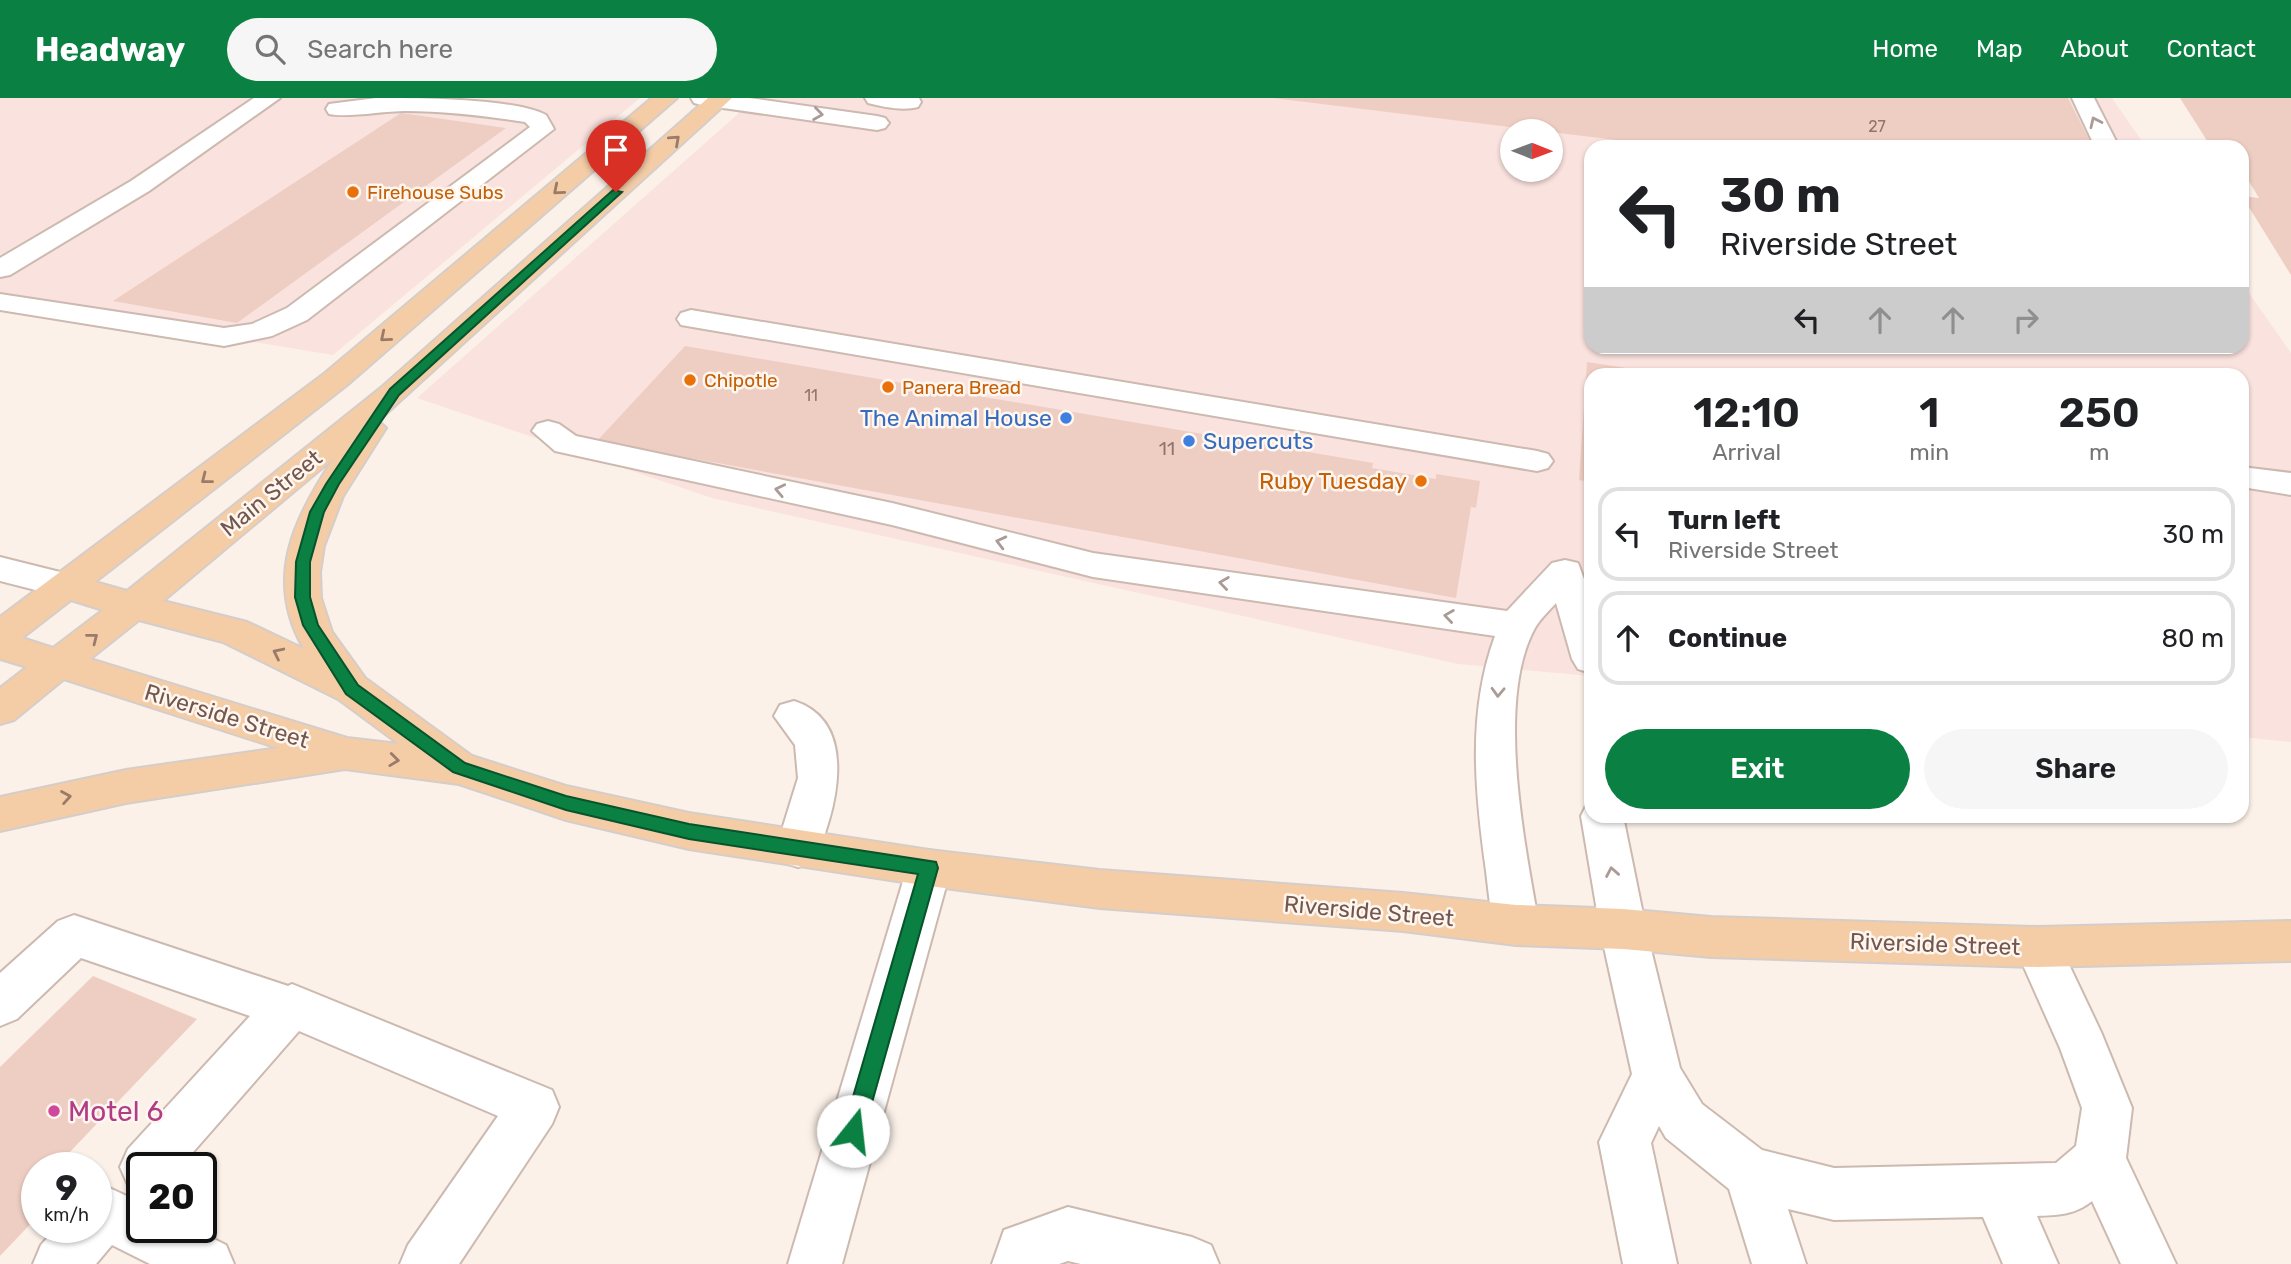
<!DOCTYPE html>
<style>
:root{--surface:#fff;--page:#f6f6f6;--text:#202124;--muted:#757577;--line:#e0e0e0;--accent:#0b8043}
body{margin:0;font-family:Rubik,sans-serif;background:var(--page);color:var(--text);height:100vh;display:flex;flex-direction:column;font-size:26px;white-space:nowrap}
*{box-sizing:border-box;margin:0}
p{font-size:23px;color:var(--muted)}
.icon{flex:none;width:38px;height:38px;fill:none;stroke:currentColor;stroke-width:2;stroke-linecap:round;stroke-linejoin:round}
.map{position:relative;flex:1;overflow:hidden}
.sheet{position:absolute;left:1584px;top:270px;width:665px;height:455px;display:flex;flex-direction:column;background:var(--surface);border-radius:21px;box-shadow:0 2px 5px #0004}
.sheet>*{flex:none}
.hud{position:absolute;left:1584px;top:42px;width:665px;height:214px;border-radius:21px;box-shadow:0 2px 5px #0004;background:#fff;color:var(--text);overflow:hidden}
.needle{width:46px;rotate:91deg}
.fabs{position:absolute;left:1500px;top:21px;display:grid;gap:14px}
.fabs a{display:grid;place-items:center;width:63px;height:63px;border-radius:50%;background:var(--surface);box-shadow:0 2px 5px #0004;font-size:35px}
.speed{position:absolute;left:21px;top:1054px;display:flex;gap:14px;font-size:35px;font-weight:700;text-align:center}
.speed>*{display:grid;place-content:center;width:91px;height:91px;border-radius:50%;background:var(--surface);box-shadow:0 2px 5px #0004;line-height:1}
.speed small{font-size:18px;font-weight:400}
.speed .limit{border:4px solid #111;border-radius:10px;background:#fff;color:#111}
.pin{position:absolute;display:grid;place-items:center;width:60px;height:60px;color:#fff;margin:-72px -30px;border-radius:50% 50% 50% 0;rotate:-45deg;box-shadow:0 0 7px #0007}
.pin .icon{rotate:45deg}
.me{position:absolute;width:77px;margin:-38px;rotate:16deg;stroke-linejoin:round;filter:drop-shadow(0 0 5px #0008)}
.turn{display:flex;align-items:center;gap:24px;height:147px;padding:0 21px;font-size:32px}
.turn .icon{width:91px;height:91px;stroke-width:2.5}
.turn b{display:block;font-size:49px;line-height:60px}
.lanes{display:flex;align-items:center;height:66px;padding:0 21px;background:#0003;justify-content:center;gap:35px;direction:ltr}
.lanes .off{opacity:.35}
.eta{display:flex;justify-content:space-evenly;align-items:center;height:119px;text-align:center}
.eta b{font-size:42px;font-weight:600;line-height:49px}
.primary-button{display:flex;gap:14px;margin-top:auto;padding:14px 21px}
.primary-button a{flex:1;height:80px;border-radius:42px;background:var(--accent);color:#fff;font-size:28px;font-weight:600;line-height:80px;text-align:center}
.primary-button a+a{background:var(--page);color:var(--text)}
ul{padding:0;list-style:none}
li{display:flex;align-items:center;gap:21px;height:94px;margin:0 14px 10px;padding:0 7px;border:4px solid var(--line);border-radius:21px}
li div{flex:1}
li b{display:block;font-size:26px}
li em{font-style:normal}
header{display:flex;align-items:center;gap:42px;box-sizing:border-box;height:98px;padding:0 35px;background:var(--accent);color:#fff}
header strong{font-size:33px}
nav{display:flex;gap:38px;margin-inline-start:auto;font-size:24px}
.search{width:490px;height:63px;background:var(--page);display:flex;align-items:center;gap:18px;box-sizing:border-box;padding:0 24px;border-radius:38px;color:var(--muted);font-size:26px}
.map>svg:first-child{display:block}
</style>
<header>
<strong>Headway</strong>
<div class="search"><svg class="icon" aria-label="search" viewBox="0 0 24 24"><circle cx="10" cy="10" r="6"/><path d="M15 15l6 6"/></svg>Search here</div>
<nav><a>Home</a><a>Map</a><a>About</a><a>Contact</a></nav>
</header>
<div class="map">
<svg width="2291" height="1166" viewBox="0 0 2291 1166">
<rect width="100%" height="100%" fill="#fbf1e9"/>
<g fill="#fae2de" fill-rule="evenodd">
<path d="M0,0H640L333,257L0,202Z"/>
<path d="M756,0H2112L2146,49H1591V248H2242V185L2291,255V644L2242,639V276H1591V578L1458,566L712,400L417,300ZM1512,33H1550V72H1512Z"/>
</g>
<g fill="#eecec3">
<path d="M1273,0H2068L2093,49H1674Z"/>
<path d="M2180,0H2291V177L2242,98L2259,100L2242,72V49H2211Z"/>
<path d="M401,15L506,30L237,225L113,203Z"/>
<path d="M685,248L1373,365L1372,370L1436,381V376L1480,383L1476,410L1471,409L1456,500L597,343Z"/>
<path d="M1587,264L1659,275L1591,276V384L1579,382Z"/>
<path d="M93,878L197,921L67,1057L84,1067L83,1069H37V1119L0,1158V969Z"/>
</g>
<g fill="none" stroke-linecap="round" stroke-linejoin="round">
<g stroke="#ccb9af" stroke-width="4">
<g id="minor">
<path d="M254,0H280L149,93L10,177L0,179V160L131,83Z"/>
<path d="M376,0C415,0 514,0 546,17L554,31L307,222L272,238L224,248L0,212V196L224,230L252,226L287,210L530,29L525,24C485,18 445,13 405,13C384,13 347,20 329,16L326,11L329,6Z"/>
<path d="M691,0H749L877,18L885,20L889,25L885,30L877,32L702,7L694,5Z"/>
<path d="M865,0H919L921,4L918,9C903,13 883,9 868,5Z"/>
<path d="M2072,0H2094L2119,49H2095Z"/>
<path d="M691,212L1537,353L1548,356L1553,363L1548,370L1537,373L681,227L677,221L681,215Z"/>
<path d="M548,323L559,326L576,338L892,405L1093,455L1507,513L1552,465L1565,462L1578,465L1591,500V575L1578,571L1572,561L1556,505C1549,513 1540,521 1535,530C1495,602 1525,748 1539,827L1532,841L1516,847L1500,841C1490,820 1489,796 1486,773C1475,694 1467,614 1495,538L1093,479L892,427L555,353L532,333L537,326Z"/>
<path d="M2242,369L2291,375V397L2242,389Z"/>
<path d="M0,459L80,479L85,488L80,497L67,500L0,483Z"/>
<path d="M794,603C861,624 836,717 813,764L798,769L783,764L776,751L798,680L795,647L774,618L780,607Z"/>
<path d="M1591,705V718H1623L1646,831L1680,970L1702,1006L1762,1052L1834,1070L2056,1065L2076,1048L2082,1010L2060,950L2015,849L2022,835L2038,829L2054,835L2101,934L2132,1010L2126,1060L2176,1166H2121L2092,1103C2075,1117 2058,1117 2037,1118L2058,1166H2003L1983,1119L1834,1122L1788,1111L1806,1166H1752L1729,1091L1666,1040L1659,1028L1651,1045L1677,1166H1623L1599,1044L1632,976L1600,831L1581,718L1587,706Z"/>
<path d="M929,752L944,757L951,770L842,1166H788L907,770L914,757Z"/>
<path d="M74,817L288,888L292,886L552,992L559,1009L552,1026L459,1166H400L408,1147L498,1018L299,933L180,1069H142V1093L128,1087L120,1069L128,1051L250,918L81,860L17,921L0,928V875L58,823Z"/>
<path d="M105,1088L142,1105V1129H190L226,1147L234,1166H150L112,1147L96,1166H33L41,1147L57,1129H96V1092Z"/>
<path d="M1068,1109L1192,1139L1211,1147L1219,1166H1081L1068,1163L1059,1166H992L1004,1132Z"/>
</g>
</g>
<g stroke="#d5cdca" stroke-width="4">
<path id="major" d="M652,0H677L347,287L95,484L127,493L383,288L708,0H732L378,323L386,330L343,398L324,448L320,474L321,500L332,534L365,580L472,658L566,688L689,715L929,752L1100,772L1403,795L1516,807L1623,811L1711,819L2038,829L2291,823V863L2038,869L1711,859L1623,851L1516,847L1403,833L1100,810L929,788L689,751L566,722L459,686L345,671L126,705L0,733V699L126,672L278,650L64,581L14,622L0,626V590L27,569L0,561V519L325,275ZM334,360C293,421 264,482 304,551L247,524L163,503ZM71,502L103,512L53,550L22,540ZM139,522L223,544L338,601L399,646L347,640L90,561Z"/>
</g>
<use href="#minor" fill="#fff" fill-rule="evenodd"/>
<use href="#major" fill="#f4cda7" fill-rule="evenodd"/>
</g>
<defs><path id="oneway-chevron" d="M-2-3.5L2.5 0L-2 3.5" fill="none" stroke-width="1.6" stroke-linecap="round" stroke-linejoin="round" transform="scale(1.75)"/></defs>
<g stroke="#ab9a95">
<use href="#oneway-chevron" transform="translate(818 16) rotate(8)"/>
<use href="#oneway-chevron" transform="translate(2095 24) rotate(-115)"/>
<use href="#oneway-chevron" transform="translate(780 392) rotate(-168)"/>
<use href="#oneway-chevron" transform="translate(1001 444) rotate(-166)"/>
<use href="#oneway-chevron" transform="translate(1224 485) rotate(-172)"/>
<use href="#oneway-chevron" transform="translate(1449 518) rotate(-172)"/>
<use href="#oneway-chevron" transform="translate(1498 594) rotate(92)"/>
<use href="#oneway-chevron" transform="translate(1612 774) rotate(-100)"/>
</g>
<g stroke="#9a7a69">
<use href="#oneway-chevron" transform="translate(675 42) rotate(-42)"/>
<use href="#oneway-chevron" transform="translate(558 92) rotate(140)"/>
<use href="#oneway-chevron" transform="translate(385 239) rotate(140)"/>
<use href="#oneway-chevron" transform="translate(206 381) rotate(142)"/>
<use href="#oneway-chevron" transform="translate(93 540) rotate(-38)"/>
<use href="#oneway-chevron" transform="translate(278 555) rotate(-154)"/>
<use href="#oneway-chevron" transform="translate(394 662) rotate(7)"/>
<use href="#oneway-chevron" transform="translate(66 699) rotate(-10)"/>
</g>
<path fill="#0b8043" stroke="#07532c" stroke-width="2" d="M613,92L622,94L399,297L339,386L324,414L310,464V499L318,527L358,587L465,665L566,698L689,726L936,764L938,770L864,1033L861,1040L853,1043L846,1040L843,1033L918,776L689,741L566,712L453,674L346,596L303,527L295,499L296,464L310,414L326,386L390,291Z"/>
<g fill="#e8710a" stroke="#fef6ef" stroke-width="2.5">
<circle cx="353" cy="94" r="7"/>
<circle cx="690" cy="282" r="7"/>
<circle cx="888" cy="289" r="7"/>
<circle cx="1421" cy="383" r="7"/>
</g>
<g fill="#3f7fe0" stroke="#fef6ef" stroke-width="2.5">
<circle cx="1066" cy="320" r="7"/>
<circle cx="1189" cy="343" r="7"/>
</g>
<circle fill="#d1479c" stroke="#fef6ef" stroke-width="2.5" cx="54" cy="1013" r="7"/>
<g text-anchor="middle" stroke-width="5" stroke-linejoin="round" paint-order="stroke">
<g font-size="16" fill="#92756b">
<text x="1877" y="34">27</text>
<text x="811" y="303">11</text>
</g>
<g font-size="19" fill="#c56008" stroke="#fef6ef" text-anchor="start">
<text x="367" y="101">Firehouse Subs</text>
<text x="704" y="289">Chipotle</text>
<text x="902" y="296">Panera Bread</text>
</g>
<g font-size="19" fill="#92756b">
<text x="1167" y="357">11</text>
</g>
<g font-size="23" fill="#366cbe" stroke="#fef6ef" text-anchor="end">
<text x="1052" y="328">The Animal House</text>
<text x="1203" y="351" text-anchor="start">Supercuts</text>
</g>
<g font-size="23" fill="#c56008" stroke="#fef6ef" text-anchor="end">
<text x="1407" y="391">Ruby Tuesday</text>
</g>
<g font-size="23" fill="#73574e" stroke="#fef6ef">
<text transform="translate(271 395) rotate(-39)" y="8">Main Street</text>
<text transform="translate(227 618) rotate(17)" y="8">Riverside Street</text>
<text transform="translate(1369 813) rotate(5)" y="8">Riverside Street</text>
<text transform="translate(1935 846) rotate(2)" y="8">Riverside Street</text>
</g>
<g font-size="28" fill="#b23c85" stroke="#fef6ef" text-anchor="start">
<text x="68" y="1023">Motel 6</text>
</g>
</g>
</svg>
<div class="fabs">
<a><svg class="needle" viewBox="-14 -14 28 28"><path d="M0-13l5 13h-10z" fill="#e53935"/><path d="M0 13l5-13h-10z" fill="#757577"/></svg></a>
</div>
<div class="speed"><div>9<small>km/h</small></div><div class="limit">20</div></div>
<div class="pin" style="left:616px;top:94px;background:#d93025"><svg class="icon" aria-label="arrive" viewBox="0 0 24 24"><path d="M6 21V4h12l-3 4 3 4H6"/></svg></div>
<svg class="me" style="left:853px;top:1033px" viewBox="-20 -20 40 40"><circle r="19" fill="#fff"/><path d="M0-13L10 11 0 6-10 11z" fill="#0b8043"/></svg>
<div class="hud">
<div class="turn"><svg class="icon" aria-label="left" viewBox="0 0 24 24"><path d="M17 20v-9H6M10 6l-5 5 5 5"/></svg><div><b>30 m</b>Riverside Street</div></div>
<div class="lanes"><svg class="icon" aria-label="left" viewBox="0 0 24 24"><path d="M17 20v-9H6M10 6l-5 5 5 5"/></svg><svg class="icon off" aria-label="ahead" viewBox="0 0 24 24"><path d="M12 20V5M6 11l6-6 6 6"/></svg><svg class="icon off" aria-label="ahead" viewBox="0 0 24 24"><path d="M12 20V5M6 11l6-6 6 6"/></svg><svg class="icon off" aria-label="right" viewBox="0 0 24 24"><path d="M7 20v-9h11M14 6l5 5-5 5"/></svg></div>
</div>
<section class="sheet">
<div class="eta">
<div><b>12:10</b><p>Arrival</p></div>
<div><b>1</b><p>min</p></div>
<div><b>250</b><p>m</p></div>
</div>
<ul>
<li><svg class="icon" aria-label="left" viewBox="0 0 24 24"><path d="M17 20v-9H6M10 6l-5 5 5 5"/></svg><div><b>Turn left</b><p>Riverside Street</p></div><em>30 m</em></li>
<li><svg class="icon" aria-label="ahead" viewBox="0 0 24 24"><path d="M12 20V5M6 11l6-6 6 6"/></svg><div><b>Continue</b></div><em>80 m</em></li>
</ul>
<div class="primary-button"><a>Exit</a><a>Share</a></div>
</section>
</div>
